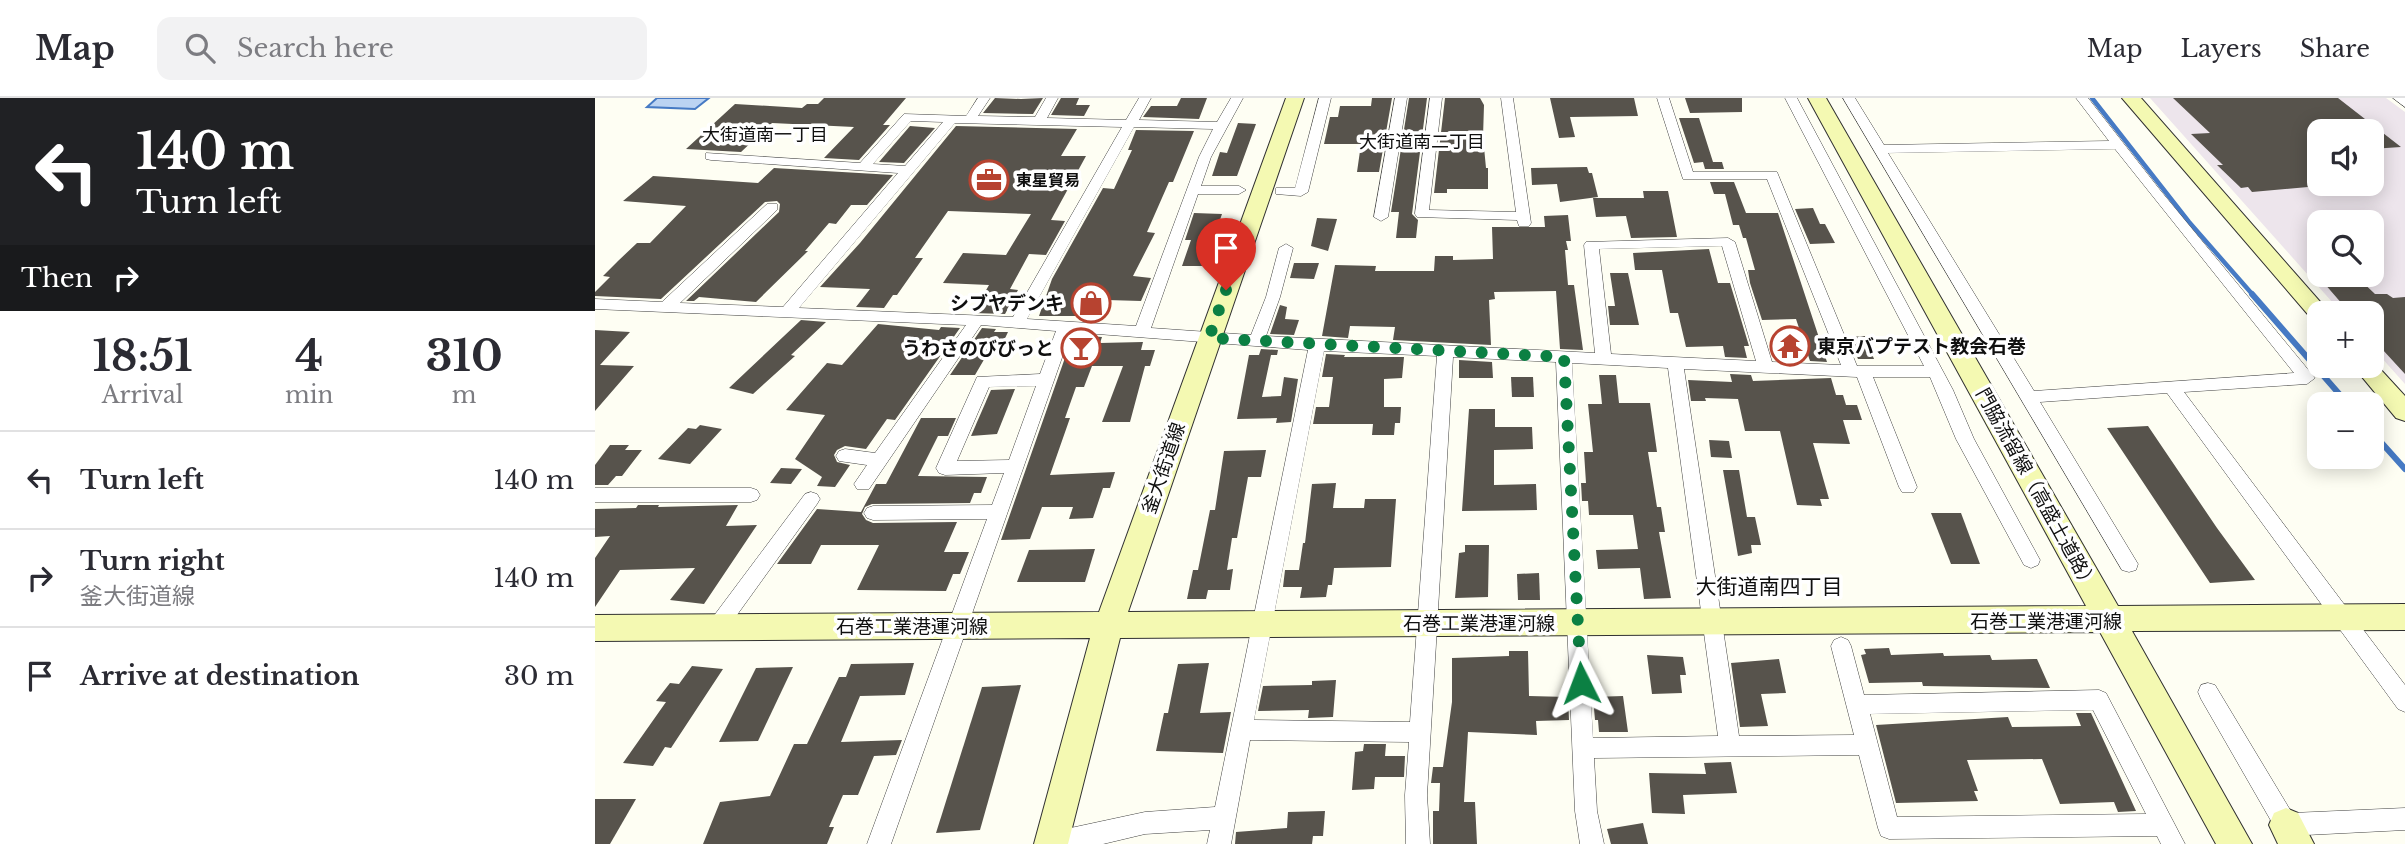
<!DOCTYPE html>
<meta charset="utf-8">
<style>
:root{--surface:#fff;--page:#f2f2f3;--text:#2b2b33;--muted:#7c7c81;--line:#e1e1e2}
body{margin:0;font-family:"Libre Baskerville","Noto Sans JP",serif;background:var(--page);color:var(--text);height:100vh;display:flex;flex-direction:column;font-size:26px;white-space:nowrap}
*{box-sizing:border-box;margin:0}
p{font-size:23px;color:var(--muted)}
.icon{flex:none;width:38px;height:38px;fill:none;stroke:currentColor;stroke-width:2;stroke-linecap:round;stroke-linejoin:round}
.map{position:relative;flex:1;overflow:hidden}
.panel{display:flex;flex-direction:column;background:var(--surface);width:595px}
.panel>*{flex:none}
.banner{background:#202124;color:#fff;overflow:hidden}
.fabs{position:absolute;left:1712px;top:21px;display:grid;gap:14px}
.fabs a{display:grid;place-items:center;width:77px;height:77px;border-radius:14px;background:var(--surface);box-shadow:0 4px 18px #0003;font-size:35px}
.pin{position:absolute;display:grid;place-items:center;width:60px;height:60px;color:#fff;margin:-72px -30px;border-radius:50% 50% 50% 0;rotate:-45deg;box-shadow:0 0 7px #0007}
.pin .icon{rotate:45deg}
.me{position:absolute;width:77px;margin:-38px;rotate:357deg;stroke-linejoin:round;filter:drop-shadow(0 0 5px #0008)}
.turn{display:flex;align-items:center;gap:24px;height:147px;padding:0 21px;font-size:32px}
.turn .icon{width:91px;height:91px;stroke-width:2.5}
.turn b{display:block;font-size:49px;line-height:60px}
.then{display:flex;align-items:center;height:66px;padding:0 21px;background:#0003;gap:14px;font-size:26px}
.eta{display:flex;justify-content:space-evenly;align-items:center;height:119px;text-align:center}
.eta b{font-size:42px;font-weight:800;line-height:49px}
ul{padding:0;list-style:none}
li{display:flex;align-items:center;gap:21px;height:98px;padding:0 21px;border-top:2px solid var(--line)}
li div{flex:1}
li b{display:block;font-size:26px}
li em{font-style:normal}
header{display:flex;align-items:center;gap:42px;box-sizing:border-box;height:98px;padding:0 35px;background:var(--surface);border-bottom:2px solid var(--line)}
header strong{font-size:33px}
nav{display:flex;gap:38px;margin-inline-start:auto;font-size:24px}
.search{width:490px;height:63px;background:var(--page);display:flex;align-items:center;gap:18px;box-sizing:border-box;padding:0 24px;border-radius:14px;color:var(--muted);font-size:26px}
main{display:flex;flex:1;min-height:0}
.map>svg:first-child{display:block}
</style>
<header>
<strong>Map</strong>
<div class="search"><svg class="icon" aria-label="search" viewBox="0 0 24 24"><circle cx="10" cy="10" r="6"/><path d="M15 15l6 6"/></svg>Search here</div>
<nav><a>Map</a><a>Layers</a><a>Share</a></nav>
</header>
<main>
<section class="panel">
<div class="banner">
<div class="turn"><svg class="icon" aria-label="left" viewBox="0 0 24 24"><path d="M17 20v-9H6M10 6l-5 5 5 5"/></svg><div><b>140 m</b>Turn left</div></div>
<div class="then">Then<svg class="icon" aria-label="right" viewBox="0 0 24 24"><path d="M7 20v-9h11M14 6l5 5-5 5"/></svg></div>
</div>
<div class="eta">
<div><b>18:51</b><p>Arrival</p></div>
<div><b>4</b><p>min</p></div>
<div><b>310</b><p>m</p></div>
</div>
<ul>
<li><svg class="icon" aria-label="left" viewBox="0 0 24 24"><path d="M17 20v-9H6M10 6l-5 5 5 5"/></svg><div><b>Turn left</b></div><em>140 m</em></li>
<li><svg class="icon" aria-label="right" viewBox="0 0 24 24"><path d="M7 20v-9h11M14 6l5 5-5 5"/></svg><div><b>Turn right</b><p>釜大街道線</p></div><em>140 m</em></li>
<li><svg class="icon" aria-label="arrive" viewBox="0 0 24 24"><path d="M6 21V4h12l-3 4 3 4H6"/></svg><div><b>Arrive at destination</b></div><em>30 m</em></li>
</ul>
</section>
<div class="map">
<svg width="1810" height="746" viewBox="0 0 1810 746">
<rect width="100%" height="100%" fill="#fefef3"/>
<path fill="#ede5ec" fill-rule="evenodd" d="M1555,0H1791L1810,14V286L1776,248V215H1747ZM1724,33H1776V86H1724ZM1724,124H1776V177H1724Z"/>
<path fill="#bbd3f2" stroke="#467ac4" stroke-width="2" d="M62,0H114L100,11L52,9Z"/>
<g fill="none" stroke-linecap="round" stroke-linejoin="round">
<path stroke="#467ac4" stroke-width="4.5" d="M1497,0L1594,124L1658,197"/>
<g stroke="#467ac4" stroke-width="6">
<path d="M1657,196L1753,306"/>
<path d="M1776,333L1810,371"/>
</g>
</g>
<g fill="#57534c">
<path d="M229,0H311L288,27H295L264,62L229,60L259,29L177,25L146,54L91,51L140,6L207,10L212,6H223Z"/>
<path d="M400,0L426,1L448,0L438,16L388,15Z"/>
<path d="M466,0H484L481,7H495L489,18L456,17Z"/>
<path d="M586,0H612L604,21L548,19L556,8H582Z"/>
<path d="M777,0H797L784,74H762L766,46H729L735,19H743L745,8H776Z"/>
<path d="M814,0H832L817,116L823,122L821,140H801L804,114H796Z"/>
<path d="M850,0H885L889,7L888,39L891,70H893V91H852V95H839Z"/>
<path d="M955,0H1039L1043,18L975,19L980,39L964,40Z"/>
<path d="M1090,0H1147V14L1095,15Z"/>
<path d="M1578,0H1743L1806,49L1776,51V33H1724V88L1657,94L1653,89L1646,90L1622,67H1628L1596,36L1615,35Z"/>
<path d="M1084,20H1104L1118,64H1109H1127L1129,71H1110L1108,64L1099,65Z"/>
<path d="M643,25L661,26L642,78H617L625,54L632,55Z"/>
<path d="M315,28L340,30L309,65L284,64Z"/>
<path d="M361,28L482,31L466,58H491L456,122L470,123L451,157L434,156L415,191L423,192L410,216L378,215L394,187L348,185L368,155L411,157L436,116L353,113L320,160H328L302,197H298L289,210L261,209L275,191L225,189L265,145Z"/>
<path d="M541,32L599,33L578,84H574L552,134L560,135L538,178L556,180L546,203L512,202L501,223L484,222L485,218H444L457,181L508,90L519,91L537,52H533Z"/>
<path d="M992,69L994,75H997L1003,99L965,104L962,86L937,87L936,70Z"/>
<path d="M179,70L298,77L272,107H256L241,126L234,125L210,153H213L161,204L104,199L99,203H91L184,114L185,106L182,103L170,104L66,201L0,198V194L15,179L8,178L23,163L42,145H55L91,108L28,103L58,78L163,85Z"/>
<path d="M1115,84H1139L1151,115H1183L1232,264L1215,263L1201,221L1167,222L1155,185L1153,172H1160L1151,140H1148L1144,127H1138L1130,96H1119Z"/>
<path d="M1048,93H1073L1082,139L1036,140L1031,118L1001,119L998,100H1049Z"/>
<path d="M1218,110L1225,126H1230L1240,145L1215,146L1200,111Z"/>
<path d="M599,115L627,116L609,168H587L596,142H590Z"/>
<path d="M973,117L976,143H971L973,152H970L973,187H979L988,252L965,251L961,193L899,194L900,201L894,202L896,247L798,242L800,229L755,228L753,240L727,238L740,167L781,168L780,173H839L840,158H858V162L898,161L897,129H950L949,118Z"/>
<path d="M722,120L742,121L733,153L716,148Z"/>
<path d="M1114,151L1123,185H1135L1154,248H1149L1152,260L1130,259L1128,248L1091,249L1083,215H1075L1067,172H1040L1038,155Z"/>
<path d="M699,165H724L719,181L695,180Z"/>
<path d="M1015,175H1033L1044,227H1015L1013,208H1020Z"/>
<path d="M1722,177H1760L1780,196H1792L1798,200L1810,199V276L1776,239V215H1755Z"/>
<path d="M685,207L692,209L690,221L704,222L699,237L675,236Z"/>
<path d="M206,222L231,224L196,257L200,258L158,296L134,290Z"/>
<path d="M283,226L344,232L346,229L365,230L300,322L292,321L271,351L250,348L242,352L239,357L242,364L255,367L240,389L222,388L227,379L200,361L230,317L191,312L232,265L247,267Z"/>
<path d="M387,230L401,231L399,234H413L404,253H394L380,277H355Z"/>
<path d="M0,232L35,234L5,267L39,268L0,313Z"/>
<path d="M478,237L507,239L505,245L548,244L546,252H560L555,268H550L535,324H507L528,268H497L489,289H481L470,320H475L455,377L520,374L515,390H508L498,420L474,421L478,409H447L435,441L406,442Z"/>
<path d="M1270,238L1279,261H1263L1254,239Z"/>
<path d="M666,251L683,252L682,257H676L667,299L686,298L689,279L703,281L696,324L681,325L682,320L642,321L654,257H674H664Z"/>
<path d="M731,256L750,257L749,259H809L807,280L789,281V309H806L805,325H800L799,337H777L778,326H718L721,309H734L738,279H727Z"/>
<path d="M864,262L897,264L898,280H864Z"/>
<path d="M1135,276L1156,277L1158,283L1236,280L1241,297H1248L1251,307H1262L1267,322H1248L1255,346L1218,345L1234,401H1225L1227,408L1202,407L1185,333H1150L1143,301L1110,300L1111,303H1096L1093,282L1137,284Z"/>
<path d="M1004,277H1021L1024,305H1055L1062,354H1053L1062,409H1066L1070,434H1064L1076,500L1049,501L1045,470L1003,471L1001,452L1043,451L1038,417H994L993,403H987L986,385H991L989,354H998L993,306H1007Z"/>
<path d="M916,279H938L939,299H917Z"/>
<path d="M420,291L402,336L376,338L396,292Z"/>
<path d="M874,311H900V329H937L938,351L899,352V387L941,386L942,412L867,413Z"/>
<path d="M326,320H361L353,338H343L323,378L392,379L386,395H379L375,405L277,406L270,409L267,416L271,422L278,425L362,424L349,454H374L365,476H358L351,493L262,492L284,447H226L216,466H182L222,411L266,414L281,386H291Z"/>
<path d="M105,327L127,331L95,366L63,361L93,330L101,331Z"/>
<path d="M1553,328L1622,430L1660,482L1615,485L1512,330Z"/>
<path d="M1114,342L1134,343L1137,360L1116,359Z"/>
<path d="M15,347H34L30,352H47L27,378H21L13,387H0V367Z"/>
<path d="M671,352L666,379H653L642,440H637L632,472L638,471L635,492H613L611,501H592L598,472H603L615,412H620L629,353Z"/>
<path d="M186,370L207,371L196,386L175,385Z"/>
<path d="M1128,372H1144L1152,419H1160L1166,447H1156L1157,455L1143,458Z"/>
<path d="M741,385L738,410H769L770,401H801L796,469L739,470L737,487H733L731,499L705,500L707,489H688L690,472H704L708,445H710L717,386Z"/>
<path d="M43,407H64L63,409L143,407L131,428L162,427L109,506L75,502L100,470L25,472L0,509V460L15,438L0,439V411L41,410Z"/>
<path d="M1336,415H1366L1385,466H1356Z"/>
<path d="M870,447H894L893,499L860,500L864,455L870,454Z"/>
<path d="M500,451L490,484H422L434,452Z"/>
<path d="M944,475L945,502H923L922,476Z"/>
<path d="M1294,550L1296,557L1348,555L1349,558L1395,557L1397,562L1442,561L1455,590L1328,588L1327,584L1274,585L1266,557L1271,556L1269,551Z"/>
<path d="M914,553H933L934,598L973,599L974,622L941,623L942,637L873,634L869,704H880L882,746H838V713H844L845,685H836L838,669H848L857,604V560L914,558Z"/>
<path d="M1052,557L1088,559L1091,577H1085L1087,595L1057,596Z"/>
<path d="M1184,561L1191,595L1166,596L1173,628L1145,629L1136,565Z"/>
<path d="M319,565L310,597L265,598L246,644L307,642L301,657L279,658L263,697H248L234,729H239L232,746H108L125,704L175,698L199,646H212L244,579H251L256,566Z"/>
<path d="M614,565L605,615L636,614L628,655L561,653L569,615H573L583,566Z"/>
<path d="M97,568L128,571L76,650L70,649L58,668L28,665L71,604L61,603L75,585L84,586Z"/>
<path d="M198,569L163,643L124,644L161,570Z"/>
<path d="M741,582L738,619L713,620L714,612L663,613L668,588L717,587V583Z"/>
<path d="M426,587L385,732L341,735L387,589Z"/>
<path d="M1028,598L1033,634H1004L1003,622H1000L998,599Z"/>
<path d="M1481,615H1496L1541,713L1523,714L1519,704L1465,706L1447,661L1372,662L1383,693H1379L1383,703L1301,705L1281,627L1413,619L1417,629L1486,628Z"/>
<path d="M769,646H791L790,658H810L809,679H780L779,691L757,692L760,654L768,653Z"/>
<path d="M1136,664L1142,695L1088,697L1090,716L1057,715L1054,675L1111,676L1109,665Z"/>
<path d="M0,701H41L15,746H0Z"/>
<path d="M730,713L728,738H718L717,746H640L641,734L692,730L693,714Z"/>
<path d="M1048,725L1053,746H1016L1012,731Z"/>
</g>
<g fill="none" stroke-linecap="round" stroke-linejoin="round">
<g stroke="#424242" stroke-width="1">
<g id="street">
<path d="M383,0H395L383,18L440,19L451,0H463L452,20L531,22L544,0H556L544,22L622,24L636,0H648L616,59L606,88H644L651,92L644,96H603L556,230L656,237L671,199L684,150L691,146L698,150L685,199L671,238L1000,255L989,147L991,144L1133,140L1140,144L1177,264L1246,267L1172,81H1088L1062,0H1074L1098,74H1182L1262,268H1329L1190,0H1202L1358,292L1379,341L1445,462L1443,467L1436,470L1429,467L1361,341L1335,279H1278L1322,389L1319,394H1307L1304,389L1262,279L1089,271L1144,638L1259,637L1236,548L1239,542L1246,539L1253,542L1256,548L1269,597L1504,592L1511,595L1590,746H1566L1562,738L1294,741L1286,738L1283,730L1264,657L999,660L1002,713L1009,746H985L980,713L961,264L858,259L832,697L835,746H811L810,697L814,644L655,642L636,746H612L615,732L550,736L508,746H445L449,738L457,734L550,714L620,709L713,252L476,234L296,746H272L392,421L278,422L272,420L269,415L272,410L278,408L397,407L409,375L350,377L344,375L341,370L382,279L445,276L461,233L386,227L274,391H262L259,386L272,367L244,363L241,358L244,353L250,351L280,355L371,227L0,211V201L67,204L172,106H182V112L85,205L188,209L303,75L116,62L111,61V55L265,65L309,16L371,18ZM316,23L348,24L310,68L278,66ZM360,25L527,29L418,219L204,210ZM539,29L618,31L604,59L541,228L432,221ZM1127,148L1161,263L1016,256L1004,151ZM729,253L842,258L815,624L659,622ZM977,265L1073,270L1123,638L998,640ZM441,288L414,362L362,363L394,289ZM1498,612L1551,716L1302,719L1275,616Z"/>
<path d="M724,0H736L713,94L706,98L681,96V90H700Z"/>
<path d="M800,0H812L793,119L786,123L779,119Z"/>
<path d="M835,0H847L834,112L921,114L906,0H918L936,125L934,128H924L922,122L822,119L820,116Z"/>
<path d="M1248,0H1260L1289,47L1514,43L1481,0H1493L1565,92L1720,280L1712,286L1589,294L1810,587V614L1803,611L1572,295L1445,304L1543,466L1541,472L1534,474L1527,472ZM1520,51L1699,275L1439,293L1293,55Z"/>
<path d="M1798,0H1810V9Z"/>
<path d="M0,390H156L162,392L165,397L162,402L156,404H0Z"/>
<path d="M216,394L222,396L225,401L222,406L129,535L122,538L115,535L112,529L115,523L210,396Z"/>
<path d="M1613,585L1620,587L1697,715L1810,710V732L1691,738L1683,735L1606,601L1603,594L1606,587Z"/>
</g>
</g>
<g stroke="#313131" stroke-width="2">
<g id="secondary">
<path d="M691,0H709L533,514L1491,508L1213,0H1231L1523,508L1810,506V532L1537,533L1657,746H1621L1505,534L525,540L473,746H439L495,540L0,543V517L504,514Z"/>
<path d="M1527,0H1546L1735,215H1724V222L1716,220Z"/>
<path d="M1776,261L1810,298V323L1801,320L1758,268H1776Z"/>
<path d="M1691,710L1703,715L1719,746H1683L1674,727L1679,715Z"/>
</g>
</g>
<use href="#street" fill="#fff" fill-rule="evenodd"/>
<use href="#secondary" fill="#f4f9b2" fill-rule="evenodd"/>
</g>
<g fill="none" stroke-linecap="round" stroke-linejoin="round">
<path stroke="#0b8043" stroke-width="12" stroke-dasharray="0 21.6" d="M631,192L614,240L969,259L986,585"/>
</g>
<defs>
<g id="office-ring" transform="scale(2.0125)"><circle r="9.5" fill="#fff" stroke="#b74330" stroke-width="1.5"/><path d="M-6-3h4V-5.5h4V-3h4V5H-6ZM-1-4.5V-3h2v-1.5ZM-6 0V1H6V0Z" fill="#b74330"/></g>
<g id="shop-ring" transform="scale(2.0125)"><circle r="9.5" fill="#fff" stroke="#b74330" stroke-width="1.5"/><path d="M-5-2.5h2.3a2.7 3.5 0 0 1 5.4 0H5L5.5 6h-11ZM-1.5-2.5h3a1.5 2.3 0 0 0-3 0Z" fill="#b74330"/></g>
<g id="temple-ring" transform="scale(2.0125)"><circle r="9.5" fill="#fff" stroke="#b74330" stroke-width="1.5"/><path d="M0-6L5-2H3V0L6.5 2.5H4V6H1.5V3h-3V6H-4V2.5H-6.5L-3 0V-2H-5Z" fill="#b74330"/></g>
<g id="bar-ring" transform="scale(2.0125)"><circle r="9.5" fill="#fff" stroke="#b74330" stroke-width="1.5"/><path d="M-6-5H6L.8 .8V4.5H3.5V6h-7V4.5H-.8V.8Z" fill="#b74330"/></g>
</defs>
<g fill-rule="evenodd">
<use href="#office-ring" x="394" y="82"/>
<use href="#shop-ring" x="496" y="205"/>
<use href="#temple-ring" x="1195" y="248"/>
<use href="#bar-ring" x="486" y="250"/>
</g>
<g text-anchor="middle" stroke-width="7" stroke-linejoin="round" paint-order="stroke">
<g font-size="16" font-weight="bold" fill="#0f0f0f" stroke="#fff" text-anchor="start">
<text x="421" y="88">東星貿易</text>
</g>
<g font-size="18" fill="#0f0f0f" stroke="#fff">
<text x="170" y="43">大街道南一丁目</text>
<text x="827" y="50">大街道南二丁目</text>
</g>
<g font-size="19" font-weight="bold" fill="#0f0f0f" stroke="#fff" text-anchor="end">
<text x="469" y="212">シブヤデンキ</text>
<text x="1222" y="255" text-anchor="start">東京バプテスト教会石巻</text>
<text x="459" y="257">うわさのびびっと</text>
</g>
<g font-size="19" fill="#0f0f0f" stroke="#fff">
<text transform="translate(568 370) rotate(-71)" y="7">釜大街道線</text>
<text transform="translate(1442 391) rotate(61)" y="7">門脇流留線（高盛土道路）</text>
<text x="1451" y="530">石巻工業港運河線</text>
<text x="884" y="532">石巻工業港運河線</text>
<text x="317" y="535">石巻工業港運河線</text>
</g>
<g font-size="21" fill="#0f0f0f" stroke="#fff">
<text x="1174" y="496">大街道南四丁目</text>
</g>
</g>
</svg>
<div class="fabs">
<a><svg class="icon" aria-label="sound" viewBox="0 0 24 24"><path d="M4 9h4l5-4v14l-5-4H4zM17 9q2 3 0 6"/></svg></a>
<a><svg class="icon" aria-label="search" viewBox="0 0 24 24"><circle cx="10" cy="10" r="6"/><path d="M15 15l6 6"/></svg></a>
<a>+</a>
<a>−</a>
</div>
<div class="pin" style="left:631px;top:192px;background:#d93025"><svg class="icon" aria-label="arrive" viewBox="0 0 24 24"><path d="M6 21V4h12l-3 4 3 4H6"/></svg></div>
<svg class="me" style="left:986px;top:585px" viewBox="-20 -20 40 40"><path d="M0-17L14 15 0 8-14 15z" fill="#0b8043" stroke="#fff" stroke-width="4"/></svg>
</div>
</main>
